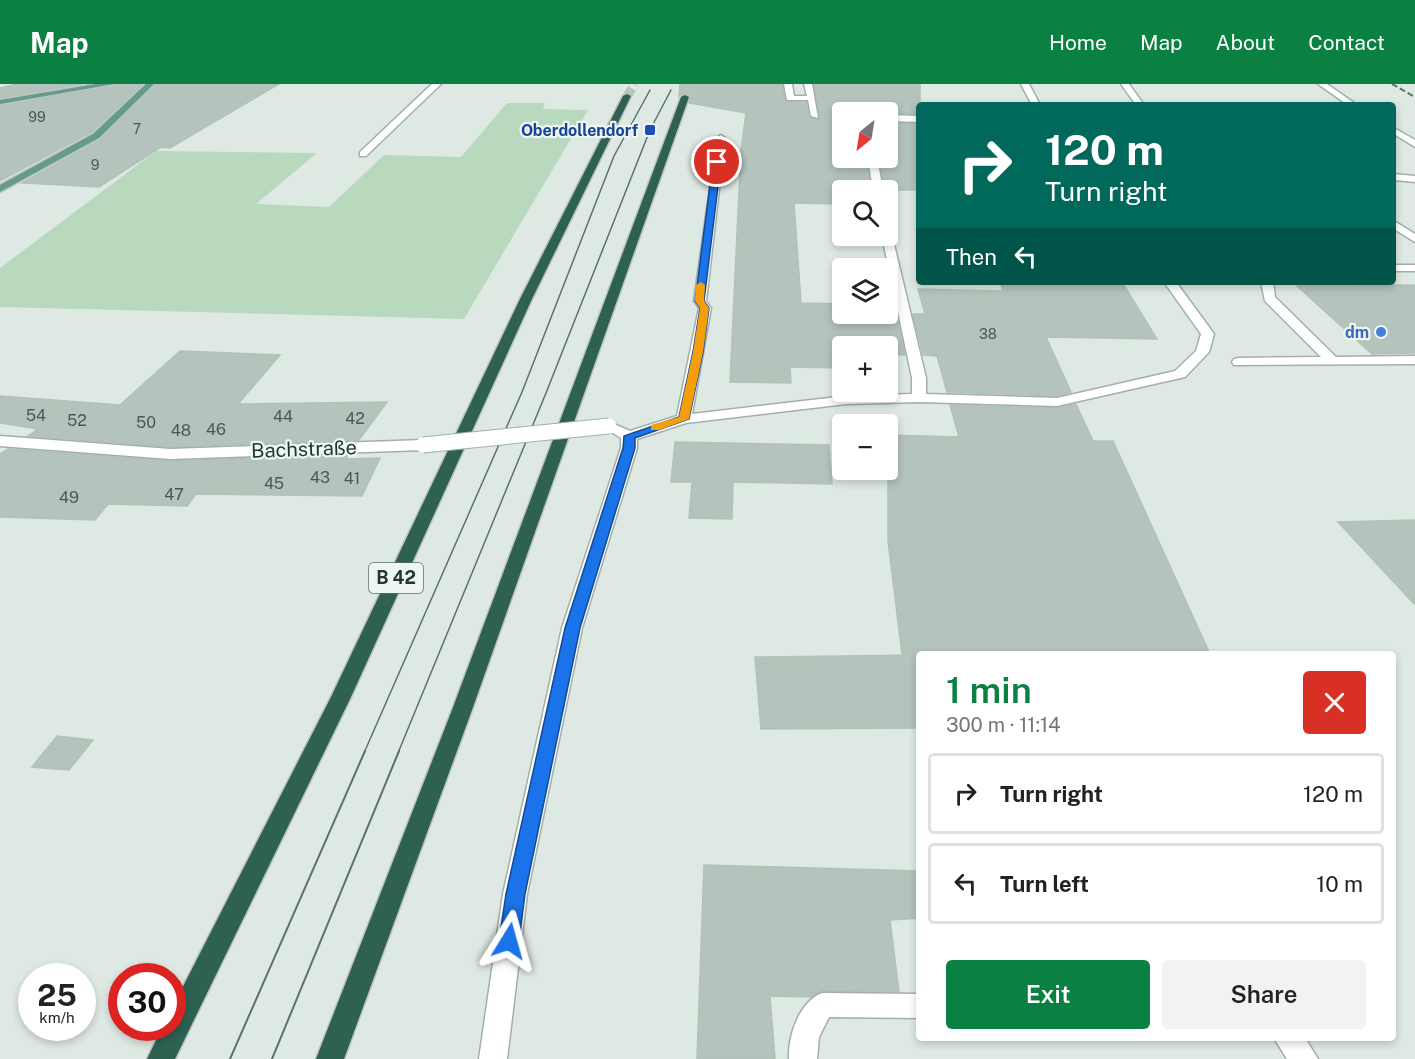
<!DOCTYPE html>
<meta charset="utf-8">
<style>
:root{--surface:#fff;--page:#f2f2f2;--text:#222;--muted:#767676;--line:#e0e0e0;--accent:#0b8043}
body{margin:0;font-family:"Public Sans",sans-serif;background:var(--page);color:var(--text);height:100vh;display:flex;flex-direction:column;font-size:22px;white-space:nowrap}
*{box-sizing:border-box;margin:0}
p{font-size:20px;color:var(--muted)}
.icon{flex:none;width:33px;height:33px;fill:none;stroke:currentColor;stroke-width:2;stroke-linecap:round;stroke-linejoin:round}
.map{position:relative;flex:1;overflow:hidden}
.sheet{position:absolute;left:916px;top:567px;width:480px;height:390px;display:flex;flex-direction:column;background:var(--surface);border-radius:6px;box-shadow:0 3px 9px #0003}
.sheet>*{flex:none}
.banner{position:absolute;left:916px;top:18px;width:480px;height:183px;border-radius:6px;box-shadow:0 3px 9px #0003;background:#00695c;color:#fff;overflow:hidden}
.needle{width:39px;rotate:210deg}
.buttons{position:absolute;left:832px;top:18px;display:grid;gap:12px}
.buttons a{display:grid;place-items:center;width:66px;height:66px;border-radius:6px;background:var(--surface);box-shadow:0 3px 9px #0003;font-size:30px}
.speed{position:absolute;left:18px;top:879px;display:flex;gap:12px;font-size:30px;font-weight:700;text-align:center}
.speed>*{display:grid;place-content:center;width:78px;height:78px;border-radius:50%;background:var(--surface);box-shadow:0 3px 9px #0003;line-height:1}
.speed small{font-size:15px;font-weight:400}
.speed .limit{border:9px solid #d22;background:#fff;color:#111}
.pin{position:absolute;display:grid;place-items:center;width:51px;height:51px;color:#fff;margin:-26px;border:3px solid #fff;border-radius:50%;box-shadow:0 2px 6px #0007}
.me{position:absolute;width:66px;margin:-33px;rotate:8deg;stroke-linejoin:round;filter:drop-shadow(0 0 4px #0008)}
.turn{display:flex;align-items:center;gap:21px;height:126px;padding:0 30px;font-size:27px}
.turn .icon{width:78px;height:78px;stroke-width:2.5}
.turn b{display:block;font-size:42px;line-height:51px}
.then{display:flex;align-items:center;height:57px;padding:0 30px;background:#0003;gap:12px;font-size:22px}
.round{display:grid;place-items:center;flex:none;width:63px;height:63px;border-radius:6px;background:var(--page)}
.summary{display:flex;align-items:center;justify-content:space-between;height:102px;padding:0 30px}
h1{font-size:36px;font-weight:600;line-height:45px;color:var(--accent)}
.primary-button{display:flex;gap:12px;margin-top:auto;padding:12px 30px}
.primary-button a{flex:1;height:69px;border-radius:6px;background:var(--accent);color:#fff;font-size:24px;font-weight:600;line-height:69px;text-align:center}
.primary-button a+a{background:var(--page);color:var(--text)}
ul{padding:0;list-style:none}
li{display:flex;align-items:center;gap:18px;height:81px;margin:0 12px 9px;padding:0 18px;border:3px solid var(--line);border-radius:6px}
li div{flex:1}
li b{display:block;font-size:22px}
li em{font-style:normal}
header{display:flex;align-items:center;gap:36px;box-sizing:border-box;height:84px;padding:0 30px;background:var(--accent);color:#fff}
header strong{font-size:28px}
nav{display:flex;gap:33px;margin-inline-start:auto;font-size:21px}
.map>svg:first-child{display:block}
</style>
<header>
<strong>Map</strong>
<nav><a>Home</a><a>Map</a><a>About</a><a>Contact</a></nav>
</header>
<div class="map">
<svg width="1415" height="975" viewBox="0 0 1415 975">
<rect width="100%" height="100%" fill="#dee9e3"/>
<path fill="#b8d9be" d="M507,19H545L543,25L588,26L464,235L0,223V184L156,67L317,69L256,120L329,123L384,71L461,73Z"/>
<g fill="#b4c3bc" stroke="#b1c2b9" stroke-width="1.5">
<path d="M17,0H82L0,14V4Z"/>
<path d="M116,0H143L92,48L0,97V22L114,2Z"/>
<path d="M156,0H279L170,64L161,63L99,103L22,99L100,56Z"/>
<path d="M680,0H782L786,18H806L809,32L817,36L820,34L814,0H920V30L843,28V74H866L871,106H843V120L794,119L801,219L843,220V230H896L905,271L888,270V262H843V284L790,283L791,299L730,298L741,66L746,29L689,19L690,11L684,9L679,12Z"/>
<path d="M888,39L920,40V106H885L879,74H888Z"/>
<path d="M1000,198H1122L1157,255L1046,253L1071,308L1057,312L947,308L937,272L923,271L913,230H925L918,205L1003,207Z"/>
<path d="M1415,201V269L1372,270L1297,202Z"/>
<path d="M180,267L280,271L238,320L387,318L359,356L170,363L28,352L38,345L0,339V312L120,321Z"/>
<path d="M1076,320L1093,357H1113L1210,570H902L888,457V351L959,353L950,321L1057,324Z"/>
<path d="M675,358L829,361L832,400L733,398L732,435L689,434L692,398H671Z"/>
<path d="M8,365L170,377L348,371L345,375L380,374L362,412L196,410L187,422L108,420L95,436L0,433V370Z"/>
<path d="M1415,436V521L1338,438Z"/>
<path d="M920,571V644L761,645L755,573Z"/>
<path d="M57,652L93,656L69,686L32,683Z"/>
<path d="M704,781L920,787V834L890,836L899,908L822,907L811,913L770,912L775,975H697Z"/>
</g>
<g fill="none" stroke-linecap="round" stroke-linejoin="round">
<g stroke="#b8c5bf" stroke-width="9" stroke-dasharray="9 4.5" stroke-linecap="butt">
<path d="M627,12L635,0"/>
<path d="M685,13L690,0"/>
</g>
<g stroke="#a2b0a9" stroke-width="3">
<g id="minor">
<path d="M432,0H441L366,72H360V68Z"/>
<path d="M784,0H792L794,12H807L804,0H812L818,34L811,32L808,16H787Z"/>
<path d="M1021,0H1029L1040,21H1032Z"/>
<path d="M1121,0H1129L1144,21H1136Z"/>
<path d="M1318,0H1327L1357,21H1348Z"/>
<path d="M888,31L920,32V38L888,37Z"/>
<path d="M1394,44L1415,56V63L1394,50Z"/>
<path d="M721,51L725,54L706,217L711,224L692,330L846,312L912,310V294L882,152H888V149L892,152L926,294V310L1057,314L1175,287L1196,267L1201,250L1164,198H1176L1214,250L1209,268L1185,293L1057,322L919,318L846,320L686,339L637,355V364L582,544L527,810L507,975H479L503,810L562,544L621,364V354L602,342L609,338L630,347L677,332L699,224L694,217L717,54Z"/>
<path d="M868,74H877L883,106H873Z"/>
<path d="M1394,90L1415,92V98L1394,96Z"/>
<path d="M1394,137L1415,150V158L1394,145Z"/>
<rect x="1394" y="181" width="21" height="6"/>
<path d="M1261,198H1273L1275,213L1336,273L1415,272V280L1234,281L1232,278L1234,275L1239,274L1321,273L1265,217Z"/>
<path d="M0,352L170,365L423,356L431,361L423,366L170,375L0,362Z"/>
<path d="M822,909L920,910V934L829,933L819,953L817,975H789C788,952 799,918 822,909Z"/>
<path d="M1274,954H1305L1318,975H1287Z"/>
</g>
</g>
<g stroke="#bcc3c1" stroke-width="3">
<g id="major">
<path d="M96,0H114L0,20V16Z"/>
<path d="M146,0H154L99,54L0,108V101L93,50Z"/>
</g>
</g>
<g stroke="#bcc3c1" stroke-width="3">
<g id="highway">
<path d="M627,10L631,12L532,215L351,613L175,975H147L162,944H172V924L331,613L520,215L623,12Z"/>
<path d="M685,11L689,13L472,626L344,975H316L452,626L681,13Z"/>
</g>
</g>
<use href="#minor" fill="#fff" fill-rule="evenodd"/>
<use href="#major" fill="#659b89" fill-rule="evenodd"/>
<use href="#highway" fill="#2e6152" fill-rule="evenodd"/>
<g stroke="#5b736a" stroke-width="1.5">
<path d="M364,669L522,308L614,72L650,6"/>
<path d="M398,669L546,309L650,46L671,6"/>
</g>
<g stroke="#5b736a" stroke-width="2">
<path d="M230,975L365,667"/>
<path d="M272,975L399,667"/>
</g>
<path stroke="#5b736a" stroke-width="2" stroke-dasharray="6 3" stroke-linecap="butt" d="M1392,0L1415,13"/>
<g stroke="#a2b0a9" stroke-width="17" stroke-linecap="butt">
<path id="minor-bridge" d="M423,361L609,342"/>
</g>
<use href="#minor-bridge" stroke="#fff" stroke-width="15"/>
</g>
<path fill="#1a73e8" stroke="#114b97" stroke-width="1.5" d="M717,76L721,78L704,217L709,224L703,268L689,335L635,354V364L580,544L525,810L519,857L516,863L509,866L502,863L499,857L506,810L565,544L623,364L624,352L679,333L693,268L700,224L695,217L713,78Z"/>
<path fill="#f59e0b" d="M701,198L705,201L704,217L709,224L703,268L689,335L659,346H651V341L679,333L693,268L700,224L695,217L696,201Z"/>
<rect fill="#1a4fb4" stroke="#eef6f1" stroke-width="2" x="644" y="40" width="12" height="12" rx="3"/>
<circle fill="#3f7fe0" stroke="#eef6f1" stroke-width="2" cx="1381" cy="248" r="6"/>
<g text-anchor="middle" stroke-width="4.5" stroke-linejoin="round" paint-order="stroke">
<g font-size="14" fill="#465a52">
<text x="37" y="38">99</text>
<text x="137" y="50">7</text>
<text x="95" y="86">9</text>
<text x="988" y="255">38</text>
</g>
<g font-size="16" font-weight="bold" fill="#164399" stroke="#eef6f1" text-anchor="end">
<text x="638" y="52">Oberdollendorf</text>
</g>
<g font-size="16" font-weight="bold" fill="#366cbe" stroke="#eef6f1" text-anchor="end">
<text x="1369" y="254">dm</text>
</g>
<g font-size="16" fill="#465a52">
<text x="36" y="337">54</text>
<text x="283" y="338">44</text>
<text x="355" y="340">42</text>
<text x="77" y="342">52</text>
<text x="146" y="344">50</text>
<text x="216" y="351">46</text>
<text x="181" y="352">48</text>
<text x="320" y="399">43</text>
<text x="352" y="400">41</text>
<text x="274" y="405">45</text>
<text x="174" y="416">47</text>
<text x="69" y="419">49</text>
</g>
<rect fill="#eef6f1" stroke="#5e7069" stroke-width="1.5" x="369" y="479" width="54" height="30" rx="4.5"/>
<g font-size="18" font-weight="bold" fill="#21372f">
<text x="396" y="500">B 42</text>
</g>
<g font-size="20" fill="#21372f" stroke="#eef6f1">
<text transform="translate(304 365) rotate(-2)" y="7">Bachstraße</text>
</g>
</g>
</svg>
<div class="buttons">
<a><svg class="needle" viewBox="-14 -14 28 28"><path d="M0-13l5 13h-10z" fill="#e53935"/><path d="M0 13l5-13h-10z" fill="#767676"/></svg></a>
<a><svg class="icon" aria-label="search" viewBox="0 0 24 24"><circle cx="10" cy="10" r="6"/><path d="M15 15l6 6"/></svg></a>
<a><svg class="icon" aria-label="layers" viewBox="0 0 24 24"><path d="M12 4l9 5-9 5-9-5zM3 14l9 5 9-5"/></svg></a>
<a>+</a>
<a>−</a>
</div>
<div class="speed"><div>25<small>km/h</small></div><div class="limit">30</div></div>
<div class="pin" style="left:717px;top:78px;background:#d93025"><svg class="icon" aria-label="arrive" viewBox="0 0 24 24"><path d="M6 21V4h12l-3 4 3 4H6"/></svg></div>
<svg class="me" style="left:509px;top:857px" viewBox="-20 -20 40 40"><path d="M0-17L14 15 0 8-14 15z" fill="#1a73e8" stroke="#fff" stroke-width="4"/></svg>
<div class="banner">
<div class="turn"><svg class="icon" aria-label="right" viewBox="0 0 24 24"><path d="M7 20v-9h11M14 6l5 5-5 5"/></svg><div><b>120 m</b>Turn right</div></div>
<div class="then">Then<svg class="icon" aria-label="left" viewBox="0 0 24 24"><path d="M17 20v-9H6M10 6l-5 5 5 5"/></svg></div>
</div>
<section class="sheet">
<div class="summary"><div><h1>1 min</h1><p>300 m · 11:14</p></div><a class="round" style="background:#d93025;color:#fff"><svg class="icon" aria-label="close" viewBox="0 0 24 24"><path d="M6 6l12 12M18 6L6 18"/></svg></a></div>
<ul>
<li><svg class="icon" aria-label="right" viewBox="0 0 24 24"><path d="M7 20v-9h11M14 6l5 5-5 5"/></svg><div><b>Turn right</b></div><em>120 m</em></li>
<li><svg class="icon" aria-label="left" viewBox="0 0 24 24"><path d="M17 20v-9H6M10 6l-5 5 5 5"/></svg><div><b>Turn left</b></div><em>10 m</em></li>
</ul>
<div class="primary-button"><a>Exit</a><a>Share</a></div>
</section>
</div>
